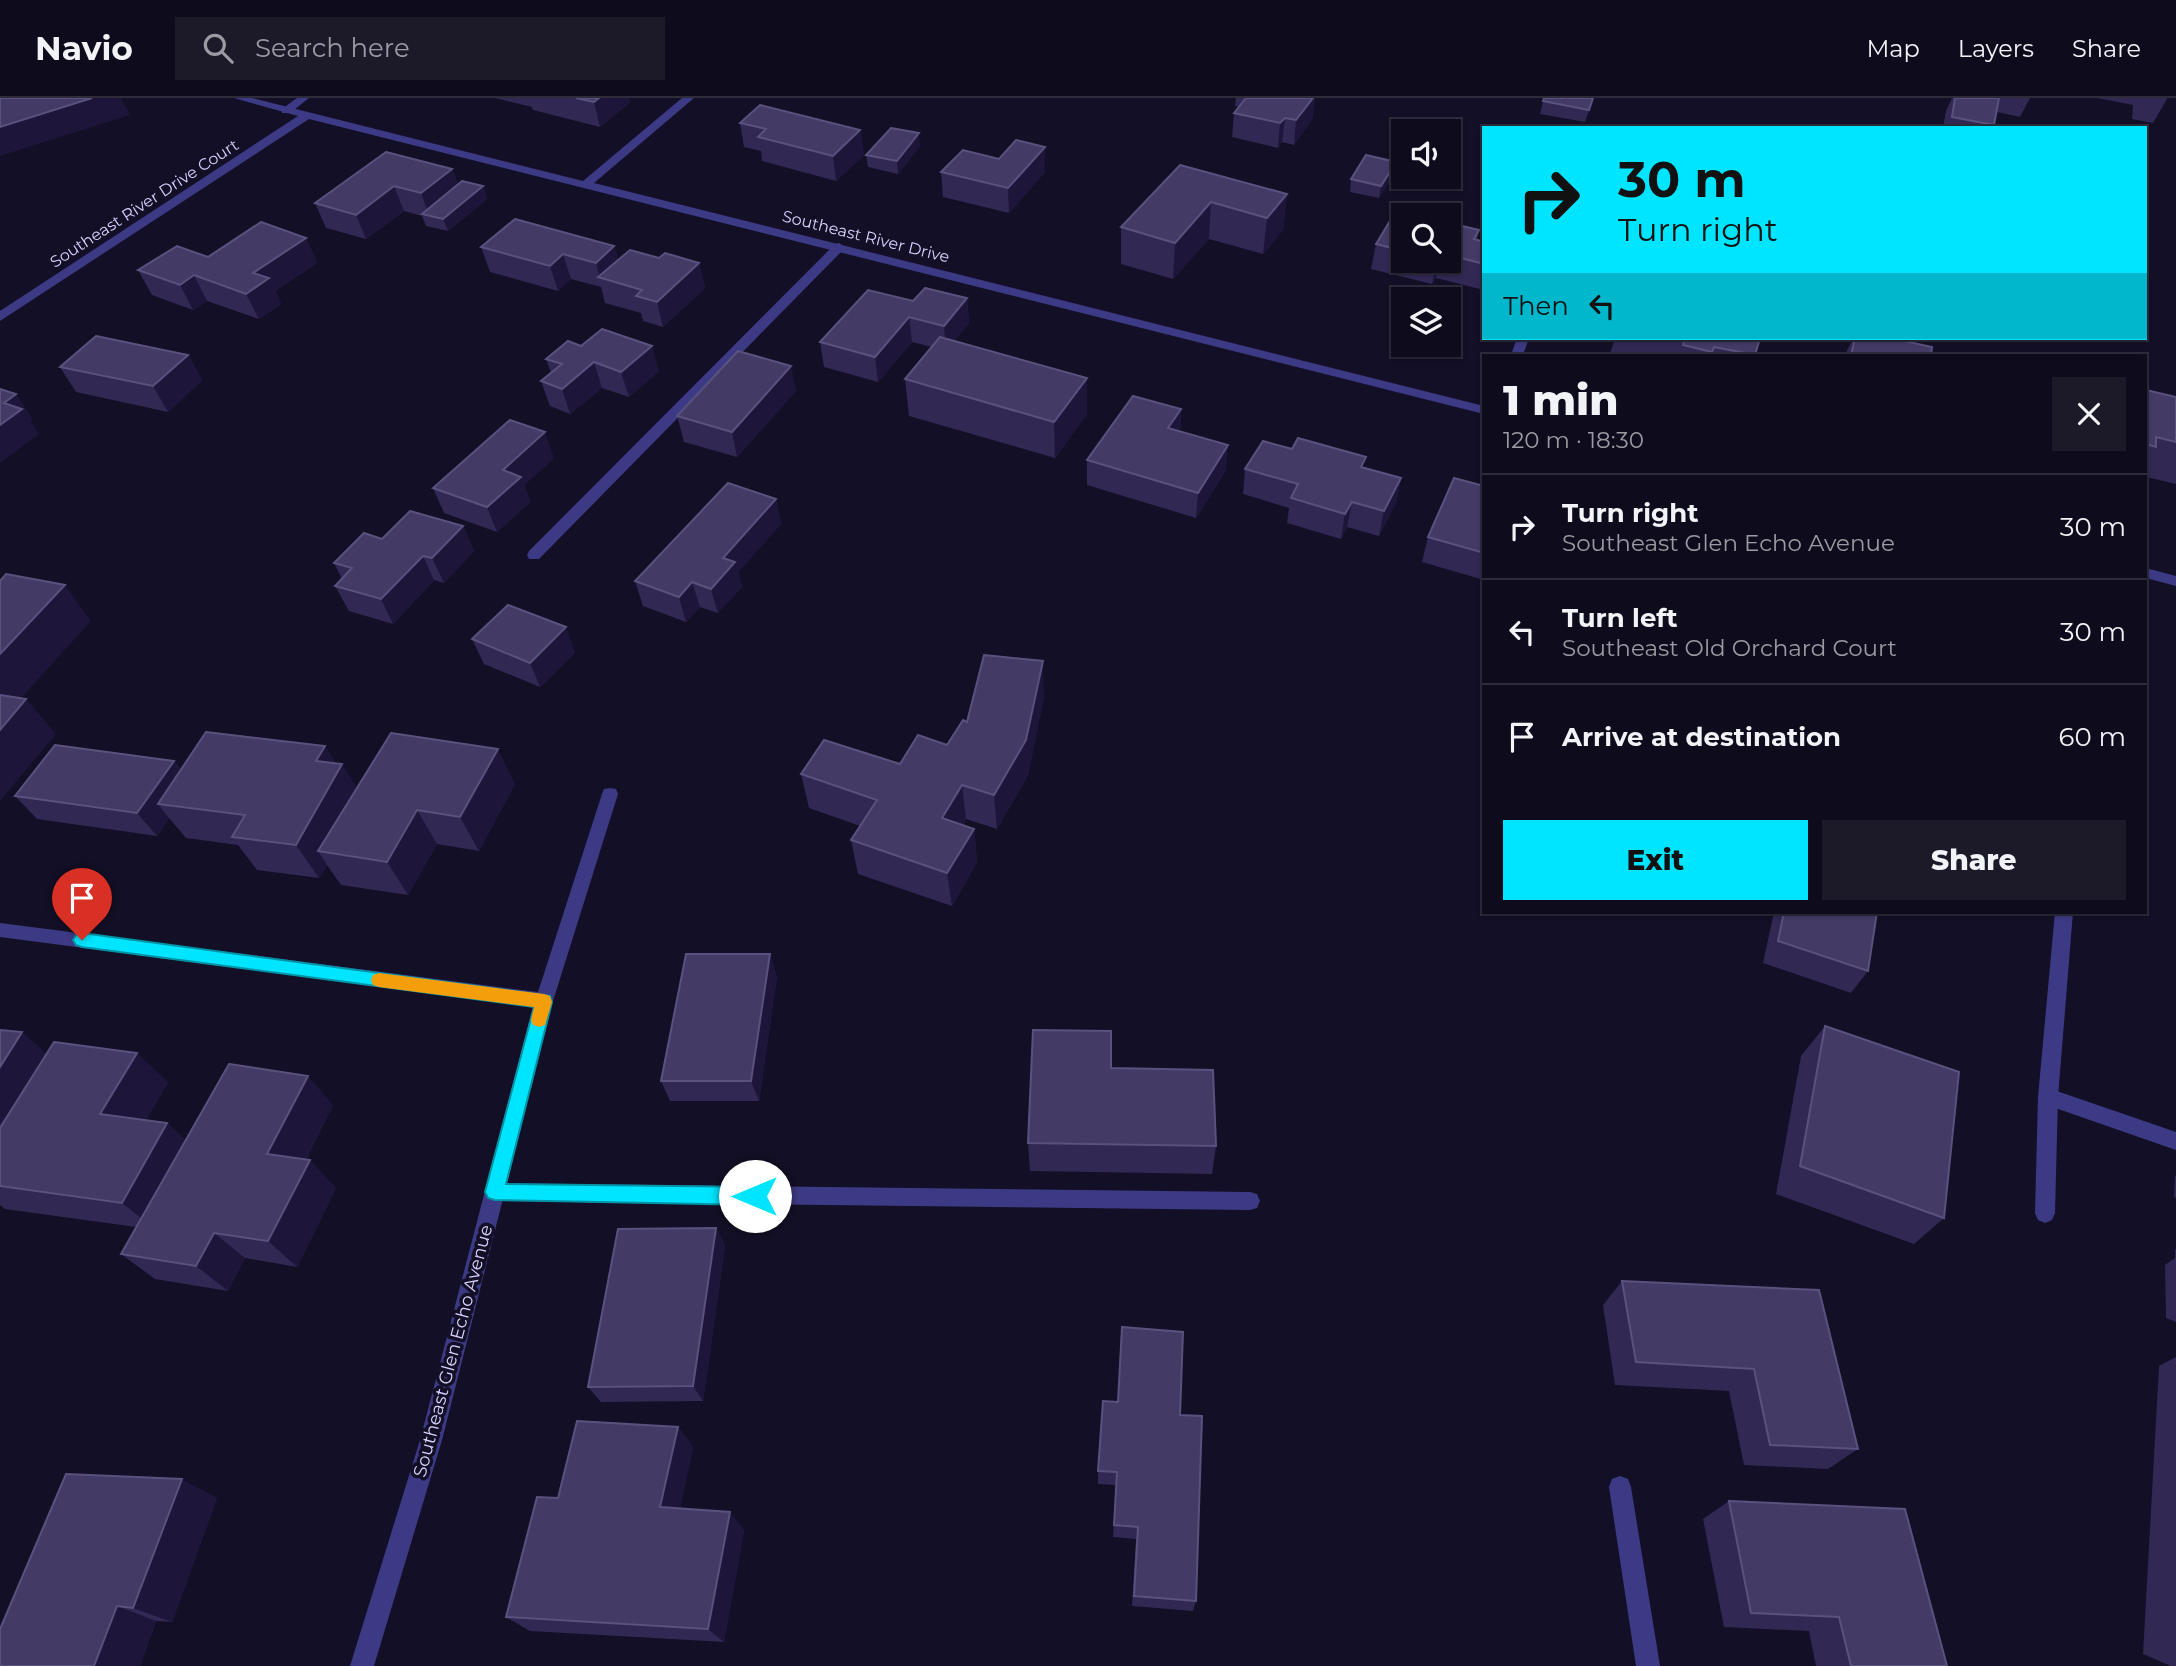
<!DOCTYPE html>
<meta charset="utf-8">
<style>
:root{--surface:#0e0b1c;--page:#1c1929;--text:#f1f3f6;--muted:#9b9ba3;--line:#2e2b3b;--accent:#00e5ff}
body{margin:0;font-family:Montserrat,sans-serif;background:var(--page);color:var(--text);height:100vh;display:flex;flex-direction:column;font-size:26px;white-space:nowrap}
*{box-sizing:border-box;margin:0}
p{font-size:23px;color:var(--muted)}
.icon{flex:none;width:38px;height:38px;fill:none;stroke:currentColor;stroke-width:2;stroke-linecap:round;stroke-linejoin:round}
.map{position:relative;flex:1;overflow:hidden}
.panel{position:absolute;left:1482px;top:256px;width:665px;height:560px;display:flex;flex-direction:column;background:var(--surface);border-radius:0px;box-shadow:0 2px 5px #0004,0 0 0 2px var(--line)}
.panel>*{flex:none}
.hud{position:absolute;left:1482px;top:28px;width:665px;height:214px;border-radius:0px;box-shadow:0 2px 5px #0004,0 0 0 2px var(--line);background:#00e5ff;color:#111;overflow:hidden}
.controls{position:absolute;left:1391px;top:21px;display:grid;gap:14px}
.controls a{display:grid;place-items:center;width:70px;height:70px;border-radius:0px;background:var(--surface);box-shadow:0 2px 5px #0004,0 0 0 2px var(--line);font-size:35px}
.pin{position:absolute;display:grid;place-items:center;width:60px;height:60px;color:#fff;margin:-72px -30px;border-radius:50% 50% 50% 0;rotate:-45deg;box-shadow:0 0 7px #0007}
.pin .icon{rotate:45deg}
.me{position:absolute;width:77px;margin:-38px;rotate:270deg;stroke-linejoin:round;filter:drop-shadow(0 0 5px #0008)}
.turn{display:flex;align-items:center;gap:24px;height:147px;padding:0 21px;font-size:32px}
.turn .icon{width:91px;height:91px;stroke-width:2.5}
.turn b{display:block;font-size:49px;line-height:60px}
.then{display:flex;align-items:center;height:66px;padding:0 21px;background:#0003;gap:14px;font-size:26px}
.round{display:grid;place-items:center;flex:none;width:74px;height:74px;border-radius:0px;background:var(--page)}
.head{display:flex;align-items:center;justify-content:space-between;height:119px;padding:0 21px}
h1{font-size:42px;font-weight:800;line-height:52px}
.button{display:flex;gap:14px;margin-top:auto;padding:14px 21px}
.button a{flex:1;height:80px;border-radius:0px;background:var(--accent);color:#111;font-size:28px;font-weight:800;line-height:80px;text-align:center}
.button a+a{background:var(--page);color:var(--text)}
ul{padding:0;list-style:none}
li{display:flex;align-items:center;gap:21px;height:105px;padding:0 21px;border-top:2px solid var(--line)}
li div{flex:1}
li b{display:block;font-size:26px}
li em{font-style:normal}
header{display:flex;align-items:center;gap:42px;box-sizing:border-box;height:98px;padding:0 35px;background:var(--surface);border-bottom:2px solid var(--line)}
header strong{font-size:33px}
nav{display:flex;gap:38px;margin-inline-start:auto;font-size:24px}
.search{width:490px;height:63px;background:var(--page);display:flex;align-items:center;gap:18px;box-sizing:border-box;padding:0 24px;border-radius:0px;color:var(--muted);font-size:26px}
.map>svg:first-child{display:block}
</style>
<header>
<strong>Navio</strong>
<div class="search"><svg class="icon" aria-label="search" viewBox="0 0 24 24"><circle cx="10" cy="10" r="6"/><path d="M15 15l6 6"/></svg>Search here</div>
<nav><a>Map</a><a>Layers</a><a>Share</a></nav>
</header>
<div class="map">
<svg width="2176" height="1568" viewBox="0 0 2176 1568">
<rect width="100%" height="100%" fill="#130f26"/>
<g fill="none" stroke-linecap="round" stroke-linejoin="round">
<g fill="#3d3a85" fill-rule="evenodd">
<path d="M297,0H309L290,15H282V11Z"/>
<path d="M839,145L845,149L843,152L539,461H529L527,457L529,453L835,146Z"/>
<path d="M1517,240H1529L1523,257H1511Z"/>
<path d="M2048,990L2176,1034V1052L2041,1005L2038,999L2041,993Z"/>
<path d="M495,1085L1250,1094L1257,1096L1260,1103L1257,1110L1250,1112L495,1103L488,1101L485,1094L488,1087Z"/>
</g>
<g fill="#3d3a85" fill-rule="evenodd">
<path d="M234,0H252L583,83L682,0H694L594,85L1484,308V316L309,21L0,223V213L298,18Z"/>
<path d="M2146,470L2176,478V488L2146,480Z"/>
<path d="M610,690L616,691L618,696L553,903L442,1342L374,1568H350L420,1342L533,909L0,839V825L538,894L602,696L604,691Z"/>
<path d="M2055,814H2073L2058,999L2055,1115L2052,1122L2045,1125L2038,1122L2035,1115L2038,999Z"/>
<path d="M1620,1378L1628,1381L1631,1389L1660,1568H1636L1609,1389L1612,1381Z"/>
</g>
</g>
<g fill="#312854">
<path d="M495,0H576L630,4L600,29L533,12L532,9Z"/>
<path d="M1236,0H1315L1312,21L1294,47L1282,44L1278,50L1232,39L1234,15L1239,9L1235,8Z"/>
<path d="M1544,0H1594L1585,24L1540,16Z"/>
<path d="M1952,0H2030L2020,19L1997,14L1993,30H1943L1946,13Z"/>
<path d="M2097,0H2167V1L2153,25L2132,21L2133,7Z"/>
<path d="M740,25L860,32L864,57L836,83L762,63L761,53L744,49Z"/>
<path d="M920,48L898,76L868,69L866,57Z"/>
<path d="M1045,49V74L1009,115L943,99L941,74Z"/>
<path d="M1180,67L1287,96L1283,132L1263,156L1209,141L1173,181L1121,166V129Z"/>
<path d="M452,71L458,87L483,88L487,101L448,133L426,128L422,118L404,113L366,141L326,130L315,105Z"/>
<path d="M1394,76L1379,100L1350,94L1351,81Z"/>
<path d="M1404,117V163H1449V125L1479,132L1477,142L1484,144V192L1436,180L1432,186L1371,171L1376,146Z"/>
<path d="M306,140L317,165L275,193L281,206L259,221L207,203L193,212L152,197L138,172Z"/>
<path d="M614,148L618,162L659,160L699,165L705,190L663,229L643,223L641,215L605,205L601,189L571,181L558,193L490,174L481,149Z"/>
<path d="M967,200L969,225L954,243L1087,280V316L1055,360L909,318L905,281L932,249L912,244L878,284L824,269L820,244L913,203Z"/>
<path d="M1615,240H1760L1755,257H1616L1610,256Z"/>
<path d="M1853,240H1891L1931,257H1845Z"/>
<path d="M568,243L659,273L629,299L602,290L570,316L550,308L541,283L551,275L546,261Z"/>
<path d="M188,257L202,282L168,314L76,294L60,269Z"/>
<path d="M2146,287V292L2176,299V386L2146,379Z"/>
<path d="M796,293L737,359L684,344L677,318Z"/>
<path d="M1181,311L1180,334L1226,372L1196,420L1087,387V362Z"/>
<path d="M1292,351L1401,380L1396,405L1379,438L1347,429L1341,441L1287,425L1289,410L1243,396L1245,371Z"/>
<path d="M554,360L524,387L530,404L497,434L444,415L433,390Z"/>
<path d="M1484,388V482L1422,464L1428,439Z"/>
<path d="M776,401L781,426L738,474L742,489L718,515L700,509L686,524L643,508L635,483Z"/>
<path d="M463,428L474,453L444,485L434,482L393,526L349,513L335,488L342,481L334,465L382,441Z"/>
<path d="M472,541L575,554L540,589L484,566Z"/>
<path d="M1044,598L1028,677L997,731L966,721L963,727L974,731L977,764L952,808L858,776L851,742L860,728L809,710L801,676L900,666L947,647L967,624Z"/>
<path d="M174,663L181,672L336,665L357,690L515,686L479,753L437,746L408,797L341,787L327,767L319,780L257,772L238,747L186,740L169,720L157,738L37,721L15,698Z"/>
<path d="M1774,814H1877L1868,873L1851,895L1763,865Z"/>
<path d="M777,878L759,1003H670L661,983Z"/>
<path d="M1825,928L1944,1120L1914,1146L1776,1096L1801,958Z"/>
<path d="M0,932L47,956L168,984L146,1022L167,1025L185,1042L333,1007L306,1062L336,1090L297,1169L245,1160L228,1193L155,1181L121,1156L136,1129L5,1111L0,1107Z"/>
<path d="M1111,970L1216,1048L1212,1076L1030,1073L1028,1045Z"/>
<path d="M2176,1077V1100L2174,1099L2175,1078Z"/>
<path d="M716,1130L725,1148L703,1303L601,1304L588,1289Z"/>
<path d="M2176,1151V1224L2166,1220L2165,1167L2175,1160V1152Z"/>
<path d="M1622,1183L1819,1192L1858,1351L1828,1371L1744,1367L1729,1293L1615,1287L1603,1207Z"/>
<path d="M2176,1259V1568H2171L2143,1556L2159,1268Z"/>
<path d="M1180,1317L1196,1503L1193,1513L1132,1508L1136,1441L1113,1439L1116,1387L1098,1386V1373Z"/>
<path d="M678,1329L693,1349L680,1410L744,1432L724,1544L530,1533L506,1519L558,1400Z"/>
<path d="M217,1400L172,1524L156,1523L140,1568H0Z"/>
<path d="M1729,1403L1947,1568H1816L1809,1533L1724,1529L1703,1421Z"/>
</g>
<g fill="#1d163a">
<path d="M92,0H121L130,17L0,58V29Z"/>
<path d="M599,0H629L630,4L600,29L594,4Z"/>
<path d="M1304,0H1315L1312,21L1294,47L1296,22Z"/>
<path d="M1593,0V5L1585,24Z"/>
<path d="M1285,20L1282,44L1278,50L1280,25Z"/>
<path d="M860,32L864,57L836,83L833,58Z"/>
<path d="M919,35L920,48L898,76L897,63Z"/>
<path d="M1045,49V74L1009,115L1008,90Z"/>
<path d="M1396,64L1394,76L1379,100L1381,88Z"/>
<path d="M452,71L461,96L429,117L421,95Z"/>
<path d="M394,88L404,113L366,141L356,117Z"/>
<path d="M483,88L487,101L448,133L443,121Z"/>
<path d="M1287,96L1283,132L1263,156L1267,120Z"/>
<path d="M1211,104L1209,141L1173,181L1175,145Z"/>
<path d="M306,140L317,165L275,193L281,206L259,221L246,196L253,175Z"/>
<path d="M614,148L621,173L600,180L596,165Z"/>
<path d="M563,156L571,181L558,193L550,168Z"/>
<path d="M1437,163H1439L1436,180L1432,186Z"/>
<path d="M699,165L705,190L663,229L657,204Z"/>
<path d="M194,177L207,203L193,212L180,187Z"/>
<path d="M967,200L969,225L946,253L944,228Z"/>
<path d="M909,219L912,244L878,284L875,259Z"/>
<path d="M652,248L659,273L629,299L621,274Z"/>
<path d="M188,257L202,282L168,314L153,288Z"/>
<path d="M594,264L602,290L570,316L562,291Z"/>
<path d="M791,268L796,293L737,359L732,334Z"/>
<path d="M1087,280V316L1055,360L1054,324Z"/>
<path d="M16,296L33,322L31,324L39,336L0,365V327L4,305Z"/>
<path d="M1181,311L1180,337L1168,330Z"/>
<path d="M545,334L554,360L524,387L530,404L497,434L487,409L503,372Z"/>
<path d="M1228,347L1226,372L1196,420L1198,395Z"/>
<path d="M1401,380L1396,405L1379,438L1384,413Z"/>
<path d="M776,401L781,426L738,474L742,489L718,515L711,491L723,460Z"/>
<path d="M1352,404L1347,429L1341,441L1345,416Z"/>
<path d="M463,428L474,453L444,485L432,460Z"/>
<path d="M423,458L434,482L393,526L381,501Z"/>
<path d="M692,484L700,509L686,524L679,499Z"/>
<path d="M65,487L91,523L21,600L26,601L56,636L0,703V556Z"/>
<path d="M566,529L575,554L540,589L530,565Z"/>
<path d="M1043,563L1044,598L1028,677L997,731L994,697Z"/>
<path d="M325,648L340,671L342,666L364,701L318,753L327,767L319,780L296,747L316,663Z"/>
<path d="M498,651L515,686L479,753L460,719Z"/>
<path d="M174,663L192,686L158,706L169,720L157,738L137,715Z"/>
<path d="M962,687L966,721L946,753L942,720Z"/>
<path d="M417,712L437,746L408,797L387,764Z"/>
<path d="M974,731L977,764L952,808L947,775Z"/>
<path d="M770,856L777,878L759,1003L751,983Z"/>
<path d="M22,934L56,964L0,1059V969Z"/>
<path d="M137,955L168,984L133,1045L100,1016Z"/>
<path d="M308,978L333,1007L295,1084L267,1056Z"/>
<path d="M167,1025L198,1053L156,1132L122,1105Z"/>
<path d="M310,1062L336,1090L297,1169L268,1143Z"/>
<path d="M716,1130L725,1148L703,1303L693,1288Z"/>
<path d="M214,1135L245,1160L228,1193L196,1168Z"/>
<path d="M678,1329L693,1349L677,1427L660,1409Z"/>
<path d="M182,1381L217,1400L172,1524L133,1510Z"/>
<path d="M730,1414L744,1432L724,1544L708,1531Z"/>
<path d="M117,1508L156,1523L140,1568H94Z"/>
</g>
<g fill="#433a66" stroke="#5a527e" stroke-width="2">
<path d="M0,0H92L0,29Z"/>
<path d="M576,0H599L594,4Z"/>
<path d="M1246,0H1313L1296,22L1285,20L1280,25L1234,15Z"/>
<path d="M1544,0H1593L1589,12L1543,3Z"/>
<path d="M1955,0H1999L1994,27L1952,19Z"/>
<path d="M760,7L860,32L833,58L758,39L766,31L740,25Z"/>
<path d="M891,30L919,35L897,63L866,57Z"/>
<path d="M1016,42L1045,49L1008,90L941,74L963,52L999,61Z"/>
<path d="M386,54L452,71L421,95L394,88L356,117L315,105Z"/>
<path d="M1366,57L1396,64L1381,88L1351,81Z"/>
<path d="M1180,67L1287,96L1267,120L1211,104L1175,145L1121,129Z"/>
<path d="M462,83L483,88L443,121L422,116Z"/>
<path d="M1399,108L1437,117H1404V153L1376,146Z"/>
<path d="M515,121L614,148L596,165L563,156L550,168L481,149Z"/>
<path d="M261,124L306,140L253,175L269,180L246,196L194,177L180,187L138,172L177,148L208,159Z"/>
<path d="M1449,125L1479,132L1474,141L1484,144V166L1449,157Z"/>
<path d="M630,152L659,160L665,155L699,165L657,204L636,198L642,192L598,179Z"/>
<path d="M925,190L967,200L944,228L909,219L875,259L820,244L868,192L913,203Z"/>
<path d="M602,231L652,248L621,274L594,264L562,291L541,283L562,266L546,261L568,243L581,248Z"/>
<path d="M96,238L188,257L153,288L60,269Z"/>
<path d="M940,239L1087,280L1054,324L905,281Z"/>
<path d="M1685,240H1760L1755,257L1714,249L1712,254L1683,247Z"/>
<path d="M1855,240H1891L1932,249L1931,257H1851Z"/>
<path d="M738,253L791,268L732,334L677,318Z"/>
<path d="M2147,287L2146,292L2176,299V344L2156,339V349L2146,346V287Z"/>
<path d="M0,291L16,296L4,305L22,311L0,327Z"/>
<path d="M1133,298L1181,311L1168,330L1228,347L1198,395L1087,362Z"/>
<path d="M510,322L545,334L503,372L521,379L487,409L433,390Z"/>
<path d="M1298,340L1366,359L1361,369L1401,380L1384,413L1352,404L1345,416L1291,400L1298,386L1245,371L1263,343L1292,351Z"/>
<path d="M1454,380L1484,388V455L1428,439Z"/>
<path d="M728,385L776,401L723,460L735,464L711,491L692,484L679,499L635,483Z"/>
<path d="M410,413L463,428L432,460L423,458L381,501L335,488L352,470L334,465L364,435L382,441Z"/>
<path d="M6,476L65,487L0,556V483Z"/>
<path d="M508,507L566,529L530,565L472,541Z"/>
<path d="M984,557L1043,563L1026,642L994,697L962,687L942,720L974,731L947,775L851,742L877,702L801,676L824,642L900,666L918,637L947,647L963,622L967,624Z"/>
<path d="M0,597L26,601L0,632Z"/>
<path d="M206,634L325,648L316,663L342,666L296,747L232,739L245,717L158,706Z"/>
<path d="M391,635L498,651L460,719L417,712L387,764L318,753Z"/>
<path d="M55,647L174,663L137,715L15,698Z"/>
<path d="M1784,814H1877L1868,873L1778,843Z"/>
<path d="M686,856H770L751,983H661Z"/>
<path d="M1825,928L1959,974L1944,1120L1800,1068Z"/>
<path d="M0,932L22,934L0,969Z"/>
<path d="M1033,932L1111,933V970L1213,972L1216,1048L1028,1045Z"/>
<path d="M54,944L137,955L100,1016L167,1025L122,1105L0,1088V1030Z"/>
<path d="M229,966L308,978L267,1056L310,1062L268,1143L214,1135L196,1168L121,1156Z"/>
<path d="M716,1130L693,1288L588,1289L618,1131Z"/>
<path d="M1622,1183L1819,1192L1858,1351L1770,1347L1754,1271L1636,1264Z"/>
<path d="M1122,1229L1183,1234L1180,1317L1202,1318L1196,1503L1134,1498L1138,1429L1114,1427L1117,1374L1098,1373L1103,1303L1118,1304Z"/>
<path d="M577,1323L678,1329L660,1409L730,1414L708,1531L506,1519L537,1399L558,1400Z"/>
<path d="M66,1376L182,1381L133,1510L117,1508L94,1568H0V1531Z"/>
<path d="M1729,1403L1905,1411L1947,1568H1851L1839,1519L1751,1515Z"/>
</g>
<path fill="#00e5ff" stroke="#0095a6" stroke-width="2" d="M82,835L550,898L552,904L506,1086L755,1089L762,1092L764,1098L762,1104L755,1107L495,1102L488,1100L485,1094L534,909L82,849L76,847L73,842L76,837Z"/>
<path fill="#f59e0b" d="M379,875L544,896L550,898L552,904L545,927L539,929L533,927L531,922L534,909L379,889L373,887L371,882L373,877Z"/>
<g text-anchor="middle" stroke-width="7" stroke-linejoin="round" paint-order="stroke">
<g font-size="16" fill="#d9d4ff" stroke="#130f26">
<text transform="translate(144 105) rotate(-33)" y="6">Southeast River Drive Court</text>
<text transform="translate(866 138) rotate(14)" y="6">Southeast River Drive</text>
</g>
<g font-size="18" fill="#d9d4ff" stroke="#130f26">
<text transform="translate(453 1253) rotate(-75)" y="6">Southeast Glen Echo Avenue</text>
</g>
</g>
</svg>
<div class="controls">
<a><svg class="icon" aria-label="sound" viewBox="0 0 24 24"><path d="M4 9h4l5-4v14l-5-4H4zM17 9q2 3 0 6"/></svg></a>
<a><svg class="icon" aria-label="search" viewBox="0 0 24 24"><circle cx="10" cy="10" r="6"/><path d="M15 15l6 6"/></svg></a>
<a><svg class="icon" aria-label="layers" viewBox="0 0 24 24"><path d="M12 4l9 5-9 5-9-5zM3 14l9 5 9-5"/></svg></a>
</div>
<div class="pin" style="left:82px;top:842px;background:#d93025"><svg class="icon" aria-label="arrive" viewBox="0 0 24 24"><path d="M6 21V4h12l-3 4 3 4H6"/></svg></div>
<svg class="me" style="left:755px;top:1098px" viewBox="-20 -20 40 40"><circle r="19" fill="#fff"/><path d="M0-13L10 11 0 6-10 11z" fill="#00e5ff"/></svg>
<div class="hud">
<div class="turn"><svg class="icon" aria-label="right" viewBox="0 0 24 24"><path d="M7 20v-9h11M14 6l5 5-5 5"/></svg><div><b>30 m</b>Turn right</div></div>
<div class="then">Then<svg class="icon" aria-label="left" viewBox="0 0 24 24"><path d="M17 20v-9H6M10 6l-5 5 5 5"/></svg></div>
</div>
<section class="panel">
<div class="head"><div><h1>1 min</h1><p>120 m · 18:30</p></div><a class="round"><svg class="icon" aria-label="close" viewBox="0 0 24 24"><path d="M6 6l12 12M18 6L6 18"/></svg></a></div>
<ul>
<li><svg class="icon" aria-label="right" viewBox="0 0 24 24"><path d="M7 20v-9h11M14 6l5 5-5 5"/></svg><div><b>Turn right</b><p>Southeast Glen Echo Avenue</p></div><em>30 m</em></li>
<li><svg class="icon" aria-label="left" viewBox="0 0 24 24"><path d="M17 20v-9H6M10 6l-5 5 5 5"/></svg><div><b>Turn left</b><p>Southeast Old Orchard Court</p></div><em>30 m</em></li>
<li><svg class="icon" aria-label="arrive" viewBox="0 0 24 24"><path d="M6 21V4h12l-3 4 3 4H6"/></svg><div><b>Arrive at destination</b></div><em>60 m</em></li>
</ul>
<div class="button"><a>Exit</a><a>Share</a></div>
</section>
</div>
